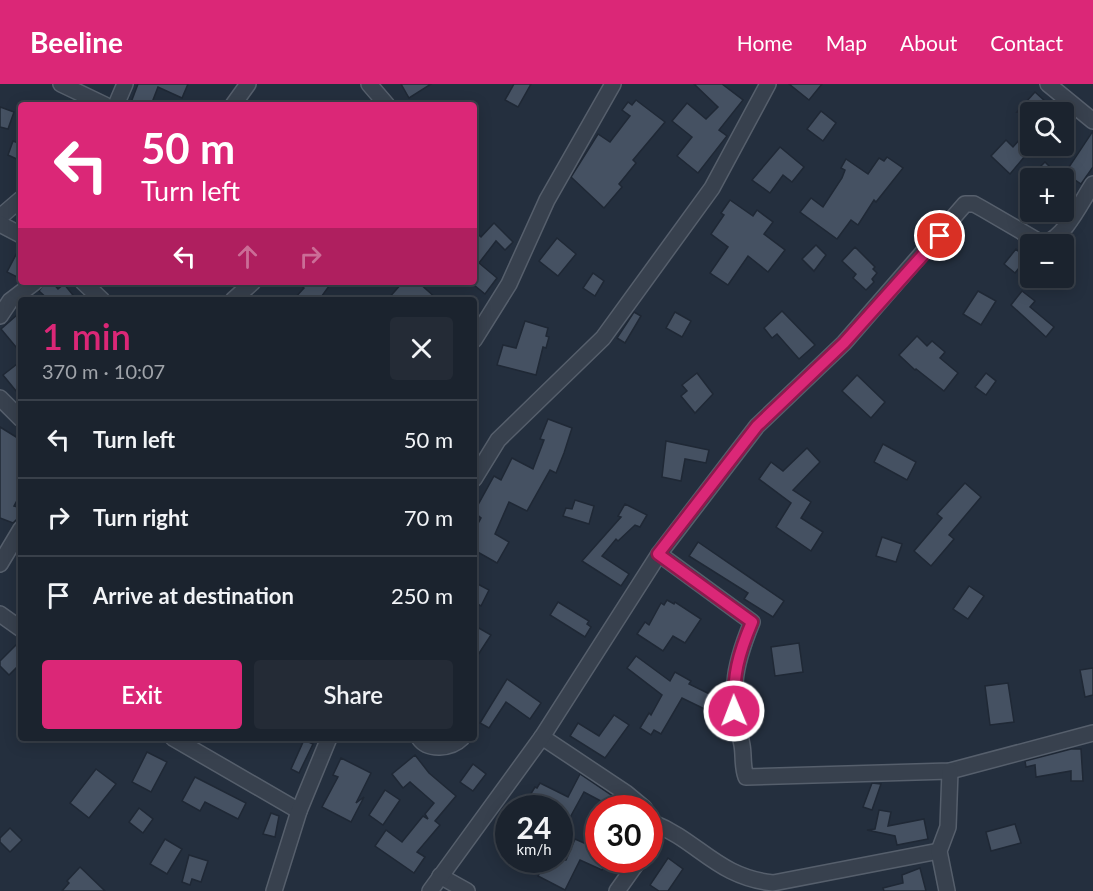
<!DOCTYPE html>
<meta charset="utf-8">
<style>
:root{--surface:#1b232e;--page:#242b36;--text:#f1f3f6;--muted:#a0a4aa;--line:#39404a;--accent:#db2777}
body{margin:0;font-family:Lato,sans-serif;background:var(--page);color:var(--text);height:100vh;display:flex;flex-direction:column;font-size:22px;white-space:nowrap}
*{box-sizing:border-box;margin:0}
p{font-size:20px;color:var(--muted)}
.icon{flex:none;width:33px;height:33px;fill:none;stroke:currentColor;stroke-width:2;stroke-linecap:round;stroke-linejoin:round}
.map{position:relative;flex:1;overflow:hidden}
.side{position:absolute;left:18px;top:213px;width:459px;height:444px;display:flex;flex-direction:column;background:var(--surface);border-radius:6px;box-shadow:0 3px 15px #0003,0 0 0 2px var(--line)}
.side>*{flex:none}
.guide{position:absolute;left:18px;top:18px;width:459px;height:183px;border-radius:6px;box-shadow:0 3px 15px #0003,0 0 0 2px var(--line);background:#db2777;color:#fff;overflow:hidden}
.controls{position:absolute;left:1020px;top:18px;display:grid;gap:12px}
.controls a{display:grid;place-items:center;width:54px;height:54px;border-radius:6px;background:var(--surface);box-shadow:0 3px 15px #0003,0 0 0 2px var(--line);font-size:30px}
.speed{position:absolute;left:495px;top:711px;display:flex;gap:12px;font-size:30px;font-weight:700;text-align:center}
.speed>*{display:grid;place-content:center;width:78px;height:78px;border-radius:50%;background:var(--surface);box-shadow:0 3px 15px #0003,0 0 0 2px var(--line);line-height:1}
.speed small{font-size:15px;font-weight:400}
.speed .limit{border:9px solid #d22;background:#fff;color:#111}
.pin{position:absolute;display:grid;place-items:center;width:51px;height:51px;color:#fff;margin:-26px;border:3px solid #fff;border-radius:50%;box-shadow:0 2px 6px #0007}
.me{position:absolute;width:66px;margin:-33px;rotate:359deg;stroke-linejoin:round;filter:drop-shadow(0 0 4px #0008)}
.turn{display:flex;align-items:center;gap:21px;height:126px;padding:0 24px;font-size:27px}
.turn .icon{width:78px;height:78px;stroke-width:2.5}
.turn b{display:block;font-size:42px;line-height:51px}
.lanes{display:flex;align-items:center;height:57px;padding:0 24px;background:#0003;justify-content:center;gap:30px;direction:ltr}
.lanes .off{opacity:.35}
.round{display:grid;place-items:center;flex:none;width:63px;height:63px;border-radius:6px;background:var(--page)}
.head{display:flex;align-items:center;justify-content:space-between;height:102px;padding:0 24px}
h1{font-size:36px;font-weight:600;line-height:45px;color:var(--accent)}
.cta{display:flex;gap:12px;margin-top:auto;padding:12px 24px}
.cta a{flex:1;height:69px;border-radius:6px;background:var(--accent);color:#fff;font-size:24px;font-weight:600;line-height:69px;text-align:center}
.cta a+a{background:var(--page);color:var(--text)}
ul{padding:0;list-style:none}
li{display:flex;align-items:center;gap:18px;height:78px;padding:0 24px;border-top:2px solid var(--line)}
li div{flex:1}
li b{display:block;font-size:22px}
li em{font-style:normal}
header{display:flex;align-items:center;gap:36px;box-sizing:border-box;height:84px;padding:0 30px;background:var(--accent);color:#fff}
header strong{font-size:28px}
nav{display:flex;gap:33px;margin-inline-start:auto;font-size:21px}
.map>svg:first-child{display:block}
</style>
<header>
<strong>Beeline</strong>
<nav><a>Home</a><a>Map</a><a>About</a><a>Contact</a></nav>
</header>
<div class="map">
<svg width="1093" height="807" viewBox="0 0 1093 807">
<rect width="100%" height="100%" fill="#242f3e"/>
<g fill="#455162" stroke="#1f2835" stroke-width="1.5">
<path d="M138,0H188L182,14L158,3L151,21H130Z"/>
<path d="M401,0H431L409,14Z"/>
<path d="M514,0H531L518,23L505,16Z"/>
<path d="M694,0H722L743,16L719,46L727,52L698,89L677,72L692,53L672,37L687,19L706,35L718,23Z"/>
<path d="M789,0H822L809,16Z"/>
<path d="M1035,8L1057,28H1017Z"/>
<path d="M636,16L665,38L633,76L636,79L619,100L622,103L604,124L571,93L598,50L610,58L630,32L622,26L628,18L632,21Z"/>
<path d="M0,23L14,28L8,45L0,43Z"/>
<path d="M821,27L836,39L823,57L807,45Z"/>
<path d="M1030,44V66L1010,90L991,72L1006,56L1013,63Z"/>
<path d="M1093,47V83L1081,100L1065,89Z"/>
<path d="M13,57L21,60V77L8,71Z"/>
<path d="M780,63L804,83L792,98L783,91L770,109L752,96Z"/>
<path d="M887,73L903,84L876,118L874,116L858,141L851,136L837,155L800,128L811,114L823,123L842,94L845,86L841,84L846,75L868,90L879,74L884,77Z"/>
<path d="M1045,78L1054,87L1046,94H1029Z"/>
<path d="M730,116L753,132L757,126L773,138L764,150L785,166L768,188L748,172L728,201L710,189L728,163L711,150L724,131L721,129Z"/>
<path d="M494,139L513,158L505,166L496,157L479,179L497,194L485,210L474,201V147L481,153Z"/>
<path d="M557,154L576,170L558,192L539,177Z"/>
<path d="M21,161V195L7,188Z"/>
<path d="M816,161L826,171L814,187L802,175Z"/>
<path d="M1027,162L1030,164V170L1015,189L1004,180L1016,165L1020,169Z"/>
<path d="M855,163L875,183L873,185L877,189L872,195L874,198L866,206L853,194L856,190L842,177Z"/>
<path d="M593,189L604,197L595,212L583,204Z"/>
<path d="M45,198H52L58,205L64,200L77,216H49L39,207Z"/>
<path d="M297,198H332L319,216H293L304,204Z"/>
<path d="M403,198H418L438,216H387Z"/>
<path d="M978,207L996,217L981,241L963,230Z"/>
<path d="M1022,207L1035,217L1030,223L1054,243L1046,253L1011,221Z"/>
<path d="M782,227L815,261L799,275L777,250L772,254L764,244Z"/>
<path d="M634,228L641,232L625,259L617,254Z"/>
<path d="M675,228L691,237L682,253L666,244Z"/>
<path d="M17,231L21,235V269L1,245Z"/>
<path d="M525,237L548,244L546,252L549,253L546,264L543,263L536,291L497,281L503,261L516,264Z"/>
<path d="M917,252L927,262L932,257L945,268L940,274L958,289L944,307L916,285L915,286L899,271Z"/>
<path d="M21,277V313L3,291Z"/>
<path d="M697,289L713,310L695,329L681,312L687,307L682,301Z"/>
<path d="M986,289L996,297L986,311L975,303Z"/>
<path d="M857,291L885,318L871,334L842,307Z"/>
<path d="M548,335L572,344L564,369L556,389L550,386L527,427L509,418L495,450L509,458L497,479L474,466V447L481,434L474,428L494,392L501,396L512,374L533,385L544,356L540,355Z"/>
<path d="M0,343L21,356V409L14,422L21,424V431L13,439L0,434Z"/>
<path d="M666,357L709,366L706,379L685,375L681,397L662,393Z"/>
<path d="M883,360L916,378L907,396L874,378Z"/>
<path d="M807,364L820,378L793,406L811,418L801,434L823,448L811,467L776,443L791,419L759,395L771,378L783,387Z"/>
<path d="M965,399L981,413L949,451L954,455L931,482L914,467L942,434L937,430Z"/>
<path d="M575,416L594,422L589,440L563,432L566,424L572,425Z"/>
<path d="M625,420L647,431L640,443L635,441L618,457L616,455L602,472L629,490L621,502L582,477L621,433L618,432Z"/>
<path d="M882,453L902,460L896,478L876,472Z"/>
<path d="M698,458L784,517L773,533L744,515L748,509L689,472Z"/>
<path d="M474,498L489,506L481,522L474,518Z"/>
<path d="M969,502L984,512L968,535L953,525Z"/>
<path d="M667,516L674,520L675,518L701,535L685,559L673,552L663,567L637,550L645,538L649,541L661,519L664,521Z"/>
<path d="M558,518L589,537L587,540L591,543L585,553L550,531Z"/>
<path d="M477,543L491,551L474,577V548Z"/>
<path d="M799,559L803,588L775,592L771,563Z"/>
<path d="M16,561L21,565V579L9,591L0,582V577Z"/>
<path d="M636,572L670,597L675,588L691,597L689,600L726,618L721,633L682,614L661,650L654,646L651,651L640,644L649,629L651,631L662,611L627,584Z"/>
<path d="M1093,584V611L1085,613L1080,586Z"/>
<path d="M507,595L541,619L530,635L506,618L489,644L480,639Z"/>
<path d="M1008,599L1014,638L990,641L985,602Z"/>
<path d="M614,631L629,641L605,674L570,652L578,639L599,652Z"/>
<path d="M304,656L313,660L299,689L291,685Z"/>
<path d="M1071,665H1081L1083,697H1071V687L1036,693L1035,681L1026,683L1025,677Z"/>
<path d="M147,668L167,678L151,708L132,698Z"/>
<path d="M415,671L429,689L456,712L435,737L440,741L417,768L425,773L414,789L375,762L386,746L402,758L423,732L428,735L425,730L434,719L410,698L403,704L392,690Z"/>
<path d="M341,674L371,689L356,719L364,713L351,738L322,723L338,693L333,691Z"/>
<path d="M473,680L486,690L473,707L460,698Z"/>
<path d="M96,685L116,700L89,734L70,719Z"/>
<path d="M580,690L620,717L614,724L584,708L567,739L560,734V724H551L529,713L535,703L537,704L540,699L568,713Z"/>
<path d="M195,693L246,719L238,735L205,718L200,727L182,717Z"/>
<path d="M872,699L881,700L872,726L863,723Z"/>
<path d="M385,706L400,716L383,741L369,731Z"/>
<path d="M139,724L153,735L143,749L129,738Z"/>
<path d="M879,726L891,728L888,742L924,735L928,755L897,761L895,752L867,746L875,745Z"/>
<path d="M271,729L279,732L275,753L263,750Z"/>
<path d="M598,731V776H606L602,786L580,776L565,806L538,792L547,776H566L575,755L584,759Z"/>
<path d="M1015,740L1021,759L991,767L986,748Z"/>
<path d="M10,744L22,756L10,768L0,758V754Z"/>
<path d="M165,755L182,765L167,790L150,780Z"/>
<path d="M189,771L208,777L201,798L192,795L190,801L182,798Z"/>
<path d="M668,774L683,785L668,807H659L650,801Z"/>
<path d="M80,783L105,807H62L69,799L67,797Z"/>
<path d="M920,784L926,807H884L883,804L903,799L902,791Z"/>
</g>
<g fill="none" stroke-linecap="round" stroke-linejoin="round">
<g stroke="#565f6c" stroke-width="18">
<g id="minor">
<path d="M61,0L105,21"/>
<path d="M369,0L387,21"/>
<path d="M1048,0L1093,37"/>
<path d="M116,21L125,0"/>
<path d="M233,21L248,0"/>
<path d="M0,133L21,115"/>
<path d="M0,140L21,151"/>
<path d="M83,198L102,216"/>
<path d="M233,216L253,198"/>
<path d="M0,232L10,217L35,198"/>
<path d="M474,256L509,200L547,116L613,0"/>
<path d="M0,314L21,335"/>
<path d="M474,395L498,356L603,254L712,104L768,0"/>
<path d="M659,470L752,538C731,589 731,607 742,661C744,672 742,682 746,693L950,687L1093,649"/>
<path d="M0,480L21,445"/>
<path d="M0,530L21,545"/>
<path d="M542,653L626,709L644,724"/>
<path d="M173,654L299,727"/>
<path d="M419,654C428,667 451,665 462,654"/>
<path d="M650,732L653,739L650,757"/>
<path d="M653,739C699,757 717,793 773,799L939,767"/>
<path d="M440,792L467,807"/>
<path d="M274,807L299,727L329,654"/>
<path d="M430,807L542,653L659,470L757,342L844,259L965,120H974L983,125L1043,160C1065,154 1081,118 1093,100"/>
<path d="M617,807L639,776"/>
<path d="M947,807L939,767L948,743L950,687"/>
</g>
</g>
<use href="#minor" stroke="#38414e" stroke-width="15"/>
</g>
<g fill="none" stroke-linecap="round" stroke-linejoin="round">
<g stroke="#8e194d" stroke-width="15">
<path id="route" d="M734,627C733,591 738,571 752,538L658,470L757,342L844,259L940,152"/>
</g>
<use href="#route" stroke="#db2777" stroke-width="10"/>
</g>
</svg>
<div class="controls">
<a><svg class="icon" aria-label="search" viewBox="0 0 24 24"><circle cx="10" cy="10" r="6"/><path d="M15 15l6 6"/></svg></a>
<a>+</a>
<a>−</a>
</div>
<div class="speed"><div>24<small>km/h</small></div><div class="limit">30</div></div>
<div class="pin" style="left:940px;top:152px;background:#d93025"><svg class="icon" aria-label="arrive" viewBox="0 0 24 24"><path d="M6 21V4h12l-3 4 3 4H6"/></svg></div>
<svg class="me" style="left:734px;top:627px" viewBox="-20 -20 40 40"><circle r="17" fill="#db2777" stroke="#fff" stroke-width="3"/><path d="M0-11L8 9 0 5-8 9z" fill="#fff"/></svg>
<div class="guide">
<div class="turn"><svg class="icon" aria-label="left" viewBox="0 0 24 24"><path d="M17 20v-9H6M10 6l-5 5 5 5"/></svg><div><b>50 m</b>Turn left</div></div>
<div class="lanes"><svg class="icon" aria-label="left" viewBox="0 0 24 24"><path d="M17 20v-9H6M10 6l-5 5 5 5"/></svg><svg class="icon off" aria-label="ahead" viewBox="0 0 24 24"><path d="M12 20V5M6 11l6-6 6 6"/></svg><svg class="icon off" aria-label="right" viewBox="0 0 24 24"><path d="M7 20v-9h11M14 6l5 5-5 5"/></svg></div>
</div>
<section class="side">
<div class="head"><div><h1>1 min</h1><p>370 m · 10:07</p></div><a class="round"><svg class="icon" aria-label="close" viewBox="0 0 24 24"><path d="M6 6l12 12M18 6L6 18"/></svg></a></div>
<ul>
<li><svg class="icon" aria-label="left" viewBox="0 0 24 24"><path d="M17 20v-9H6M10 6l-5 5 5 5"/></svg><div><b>Turn left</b></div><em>50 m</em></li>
<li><svg class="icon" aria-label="right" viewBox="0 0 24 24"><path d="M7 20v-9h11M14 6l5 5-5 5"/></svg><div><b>Turn right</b></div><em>70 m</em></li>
<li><svg class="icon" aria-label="arrive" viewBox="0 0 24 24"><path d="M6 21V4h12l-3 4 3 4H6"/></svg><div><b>Arrive at destination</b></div><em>250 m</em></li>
</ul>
<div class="cta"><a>Exit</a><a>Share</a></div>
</section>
</div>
